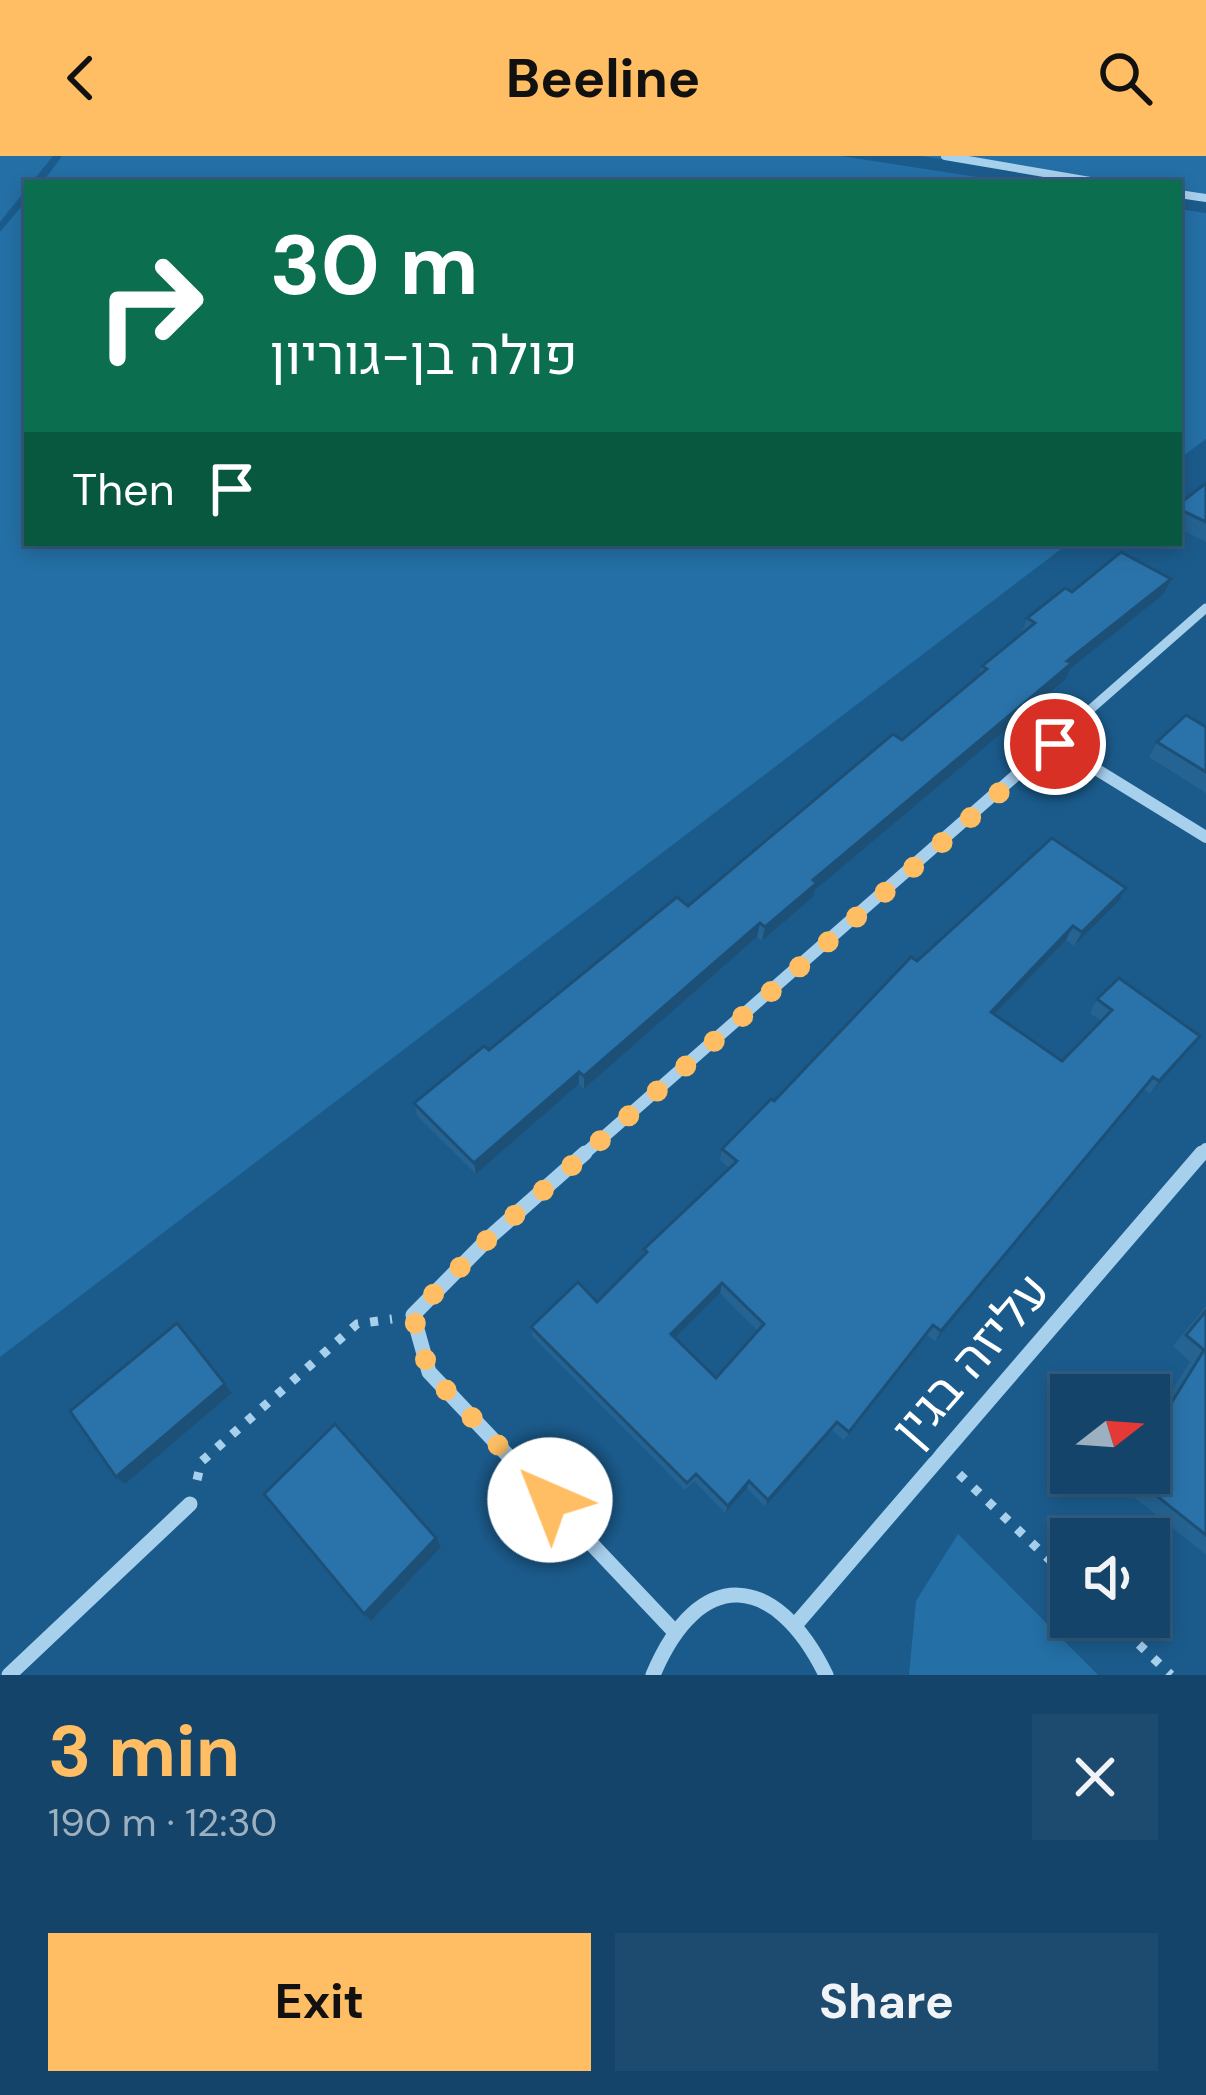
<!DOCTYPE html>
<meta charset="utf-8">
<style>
:root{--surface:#144469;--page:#1d4b6f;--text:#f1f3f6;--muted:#9db0c0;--line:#335c7d;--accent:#ffbe63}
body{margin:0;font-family:"DM Sans",Heebo,sans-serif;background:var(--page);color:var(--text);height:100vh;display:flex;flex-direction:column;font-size:45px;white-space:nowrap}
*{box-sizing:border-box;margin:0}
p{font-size:39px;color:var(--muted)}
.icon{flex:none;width:66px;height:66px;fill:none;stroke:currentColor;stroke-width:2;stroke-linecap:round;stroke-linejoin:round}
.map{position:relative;height:1519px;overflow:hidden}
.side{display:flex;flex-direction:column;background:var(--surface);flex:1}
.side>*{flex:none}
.hud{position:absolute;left:24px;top:24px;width:1158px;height:366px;border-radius:0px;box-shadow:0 6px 18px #0003,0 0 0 3px var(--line);background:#0b6e4f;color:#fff;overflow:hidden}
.needle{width:78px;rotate:73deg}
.buttons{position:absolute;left:1050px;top:1218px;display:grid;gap:24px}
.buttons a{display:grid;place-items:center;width:120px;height:120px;border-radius:0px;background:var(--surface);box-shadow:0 6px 18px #0003,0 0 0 3px var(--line);font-size:60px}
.pin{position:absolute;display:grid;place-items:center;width:102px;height:102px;color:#fff;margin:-51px;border:6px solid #fff;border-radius:50%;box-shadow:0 3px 12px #0007}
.me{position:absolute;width:132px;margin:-66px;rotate:316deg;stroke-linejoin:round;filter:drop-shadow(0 0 9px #0008)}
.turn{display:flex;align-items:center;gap:42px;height:252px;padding:0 48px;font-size:54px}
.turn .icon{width:156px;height:156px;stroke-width:2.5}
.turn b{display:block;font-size:84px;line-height:102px}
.then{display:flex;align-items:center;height:114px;padding:0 48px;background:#0003;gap:24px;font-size:45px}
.round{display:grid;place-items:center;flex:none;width:126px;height:126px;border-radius:0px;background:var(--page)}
.headline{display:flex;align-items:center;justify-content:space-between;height:204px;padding:0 48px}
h1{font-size:72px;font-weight:700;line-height:90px;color:var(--accent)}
.cta{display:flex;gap:24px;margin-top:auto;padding:24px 48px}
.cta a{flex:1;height:138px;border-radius:0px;background:var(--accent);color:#111;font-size:48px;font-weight:700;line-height:138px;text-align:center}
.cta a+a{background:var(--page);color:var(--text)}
header{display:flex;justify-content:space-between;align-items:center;height:156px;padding:0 48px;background:var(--accent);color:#111;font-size:54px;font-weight:700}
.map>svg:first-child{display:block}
</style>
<header><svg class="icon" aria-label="back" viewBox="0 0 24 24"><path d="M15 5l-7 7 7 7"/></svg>Beeline<svg class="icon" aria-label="search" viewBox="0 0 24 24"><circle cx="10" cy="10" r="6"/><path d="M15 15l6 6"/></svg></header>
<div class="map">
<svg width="1206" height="1519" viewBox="0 0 1206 1519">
<rect width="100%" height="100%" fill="#1b5b8c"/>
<g fill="#246fa5">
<path d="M0,0H53L0,66Z"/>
<path d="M62,0H841L1016,27H42Z"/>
<path d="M920,0H1206V39L1179,36V27H1117Z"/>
<path d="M27,44V387H1069L0,1201V76Z"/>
<path d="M1179,53L1206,57V283L1179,303Z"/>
<path d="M958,1378L1098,1519H909L916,1445Z"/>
</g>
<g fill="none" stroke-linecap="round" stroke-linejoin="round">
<g stroke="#a7d0ed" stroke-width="9" stroke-dasharray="8 12" stroke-linecap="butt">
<path d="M959,1318L1071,1424"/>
<path d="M197,1324L201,1306L357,1168L392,1163"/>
<path d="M1110,1461L1171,1519"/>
</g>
<g stroke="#a7d0ed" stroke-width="8">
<path d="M945,0L1102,27"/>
<path d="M1179,38L1206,42"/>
</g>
<path stroke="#a7d0ed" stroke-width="9" d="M1051,588L1206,452"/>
<g stroke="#a7d0ed" stroke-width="12">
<path d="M1055,588L1206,681"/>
<path d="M582,1000L1055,585"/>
<path d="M1200,1000L1206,993"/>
</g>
<g stroke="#a7d0ed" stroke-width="15">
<path d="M585,997L491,1080L413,1159L429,1216L672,1473"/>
<path d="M797,1467L1202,997"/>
<path d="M9,1519L190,1348"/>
<path d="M653,1519C699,1409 776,1416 826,1519"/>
</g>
</g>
<g fill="#246392" fill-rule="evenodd">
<path d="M1206,327V386L1179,372V348Z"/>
<path d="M1072,436L1164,438L1070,513L1066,523L815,734L813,741L762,785L757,781L584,933L579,928L476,1018L417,960L414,947L688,750L902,584L978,521L982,510L1022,477L1027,462Z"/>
<path d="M1206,571V637L1149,601L1157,586Z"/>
<path d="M1118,746L1074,790L1066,784L994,858L1062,905L1101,865L1090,857L1097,843L1190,893L1150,938L1144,933L935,1185L927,1179L844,1284L832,1274L765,1351L747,1332L725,1357L694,1325L685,1334L532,1180L531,1171L597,1146L643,1100L644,1093L729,1012L720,1004L722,993L774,945L917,805ZM720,1137L758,1175L716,1222L675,1182Z"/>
<path d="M1206,1150V1398H1205L1115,1326L1120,1317H1149V1271L1190,1206L1173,1190Z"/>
</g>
<g fill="#1d5077">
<path d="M1171,423L1164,438L1070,513L1066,523L815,734L813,741L762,785L765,771L813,724L1067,505Z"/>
<path d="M1126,732L1118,746L1074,790L1082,776Z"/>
<path d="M760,767L757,781L584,933V920Z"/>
<path d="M1073,770L1066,784L984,869L991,856Z"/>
<path d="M1200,880L1190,893L1150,938L1159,925Z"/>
<path d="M579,916V928L476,1018L474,1007Z"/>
<path d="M1153,921L1144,933L935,1185L941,1175Z"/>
<path d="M722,1127L720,1137L670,1187L671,1178Z"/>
<path d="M177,1167L232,1237L125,1328L116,1321Z"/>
<path d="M837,1266L832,1274L765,1351L768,1344Z"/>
<path d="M749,1325L747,1332L725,1357L728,1350Z"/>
<path d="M436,1382L441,1391L371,1465L364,1458Z"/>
</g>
<g fill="#2a73aa" stroke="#1d5077" stroke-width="3" fill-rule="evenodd">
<path d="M1206,327V366L1179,353V348Z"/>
<path d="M1121,396L1171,423L1067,505L1072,507L813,724L817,727L765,771L760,767L584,920L579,916L474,1007L414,947L484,890L489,894L677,741L688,750L893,578L902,584L987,513L982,510L1035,467L1027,462L1065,432L1072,436Z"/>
<path d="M1186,559L1206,571V616L1157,586Z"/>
<path d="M1052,682L1126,732L1082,776L1073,770L991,856L1062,905L1112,854L1097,843L1119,822L1200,880L1159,925L1153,921L941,1175L933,1169L849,1276L837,1266L768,1344L749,1325L728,1350L696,1318L687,1327L531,1171L578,1126L597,1146L647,1096L644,1093L737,1005L722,993L771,943L774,945L911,801L917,805ZM722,1127L764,1168L716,1222L671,1178Z"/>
<path d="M1206,1155V1379L1128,1317H1149V1283L1204,1194L1186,1179Z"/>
<path d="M177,1167L225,1228L116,1321L70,1255Z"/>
<path d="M335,1268L436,1382L364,1458L264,1338Z"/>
</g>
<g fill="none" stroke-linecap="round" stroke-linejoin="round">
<path stroke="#ffbe63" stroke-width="21" stroke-dasharray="0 37.8" d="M550,1344L429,1216L413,1159L491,1080L1055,588"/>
</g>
<g text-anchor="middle" stroke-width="12" stroke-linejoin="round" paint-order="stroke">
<g font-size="51" fill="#fff" stroke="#1b5b8c">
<text transform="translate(970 1203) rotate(-49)" y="18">עליזה בגין</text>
</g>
</g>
</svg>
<div class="buttons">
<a><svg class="needle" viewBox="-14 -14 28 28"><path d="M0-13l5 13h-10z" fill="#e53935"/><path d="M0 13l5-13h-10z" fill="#9db0c0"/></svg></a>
<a><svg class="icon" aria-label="sound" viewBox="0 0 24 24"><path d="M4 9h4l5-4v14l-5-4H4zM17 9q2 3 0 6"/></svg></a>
</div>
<div class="pin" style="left:1055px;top:588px;background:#d93025"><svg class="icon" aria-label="arrive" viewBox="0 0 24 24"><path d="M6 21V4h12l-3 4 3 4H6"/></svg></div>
<svg class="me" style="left:550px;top:1344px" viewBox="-20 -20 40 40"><circle r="19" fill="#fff"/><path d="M0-13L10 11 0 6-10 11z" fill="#ffbe63"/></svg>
<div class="hud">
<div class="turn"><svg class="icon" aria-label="right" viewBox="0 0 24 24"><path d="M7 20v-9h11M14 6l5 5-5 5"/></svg><div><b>30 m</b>פולה בן-גוריון</div></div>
<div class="then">Then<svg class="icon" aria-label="arrive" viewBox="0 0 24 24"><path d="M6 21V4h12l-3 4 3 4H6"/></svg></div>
</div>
</div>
<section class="side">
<div class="headline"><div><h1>3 min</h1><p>190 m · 12:30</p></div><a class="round"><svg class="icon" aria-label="close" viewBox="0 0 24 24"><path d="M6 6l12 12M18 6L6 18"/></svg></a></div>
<div class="cta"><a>Exit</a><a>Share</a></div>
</section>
